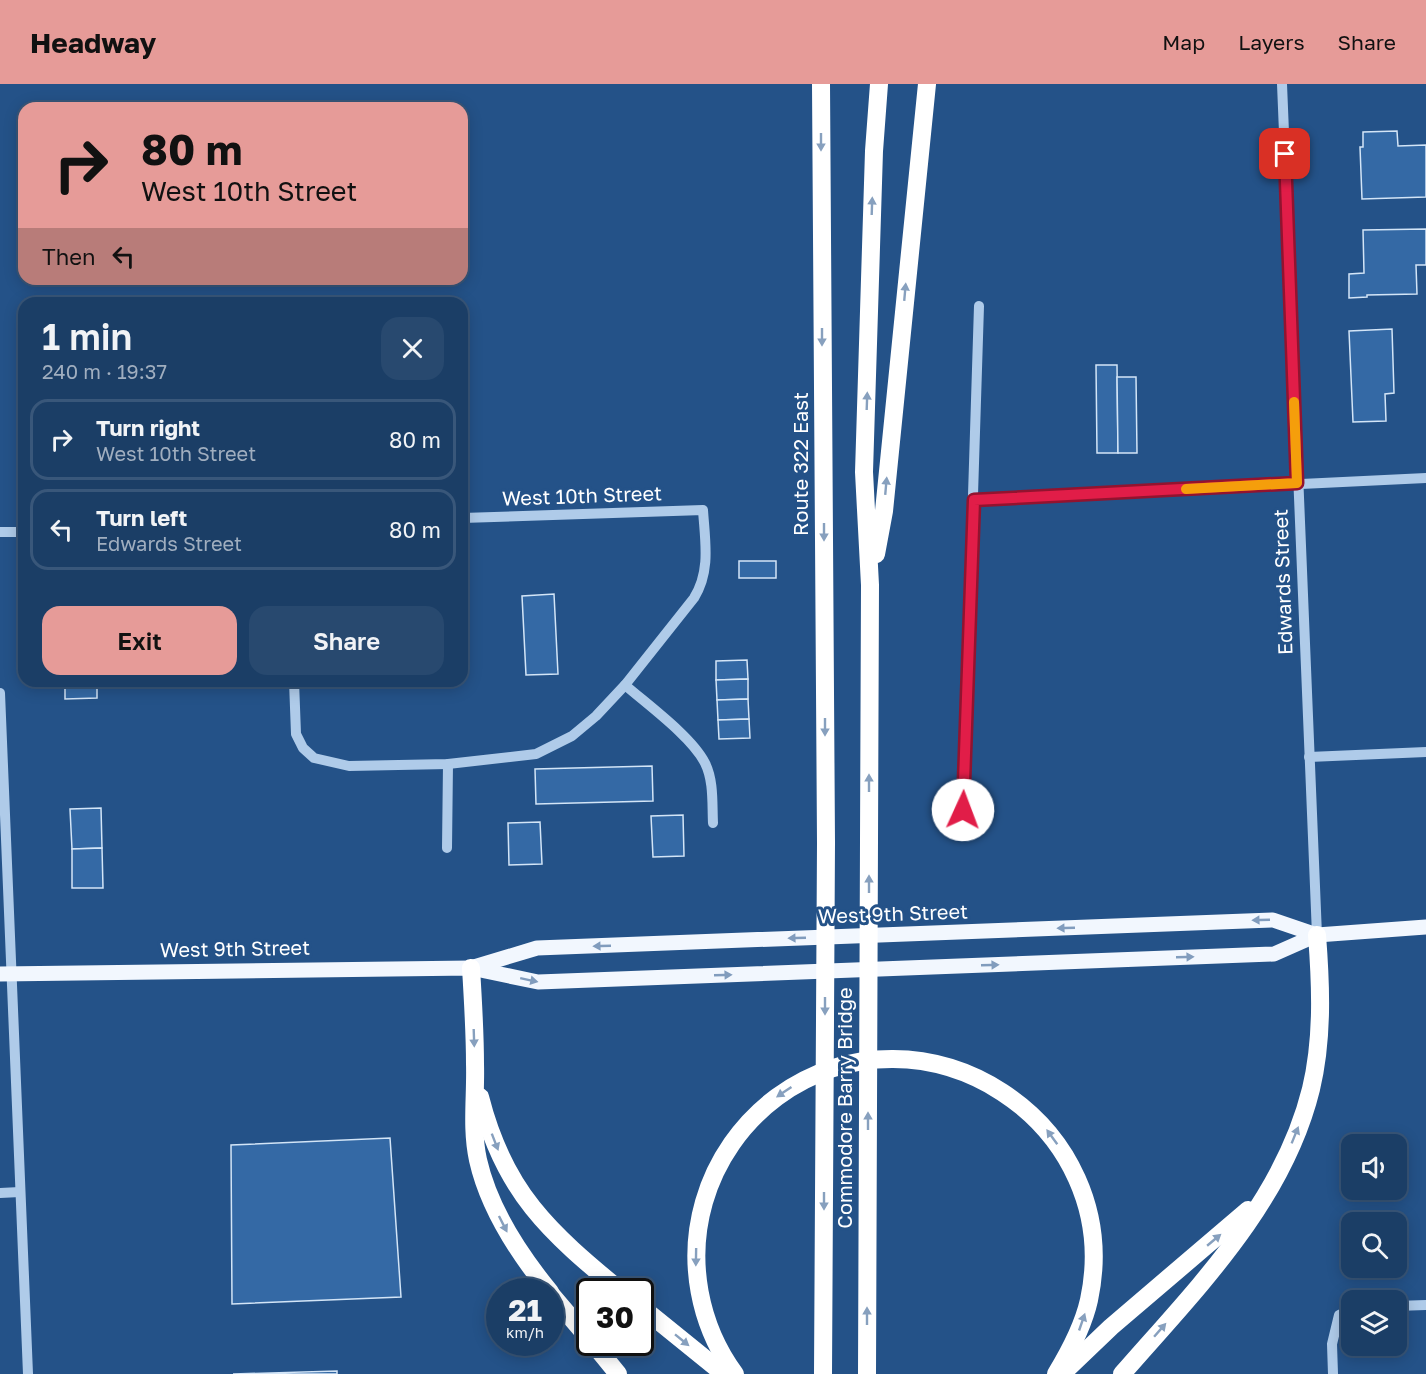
<!DOCTYPE html>
<meta charset="utf-8">
<style>
:root{--surface:#1b3e66;--page:#28496f;--text:#f1f3f6;--muted:#a0aebf;--line:#39577a;--accent:#e69b98}
body{margin:0;font-family:"Golos Text",sans-serif;background:var(--page);color:var(--text);height:100vh;display:flex;flex-direction:column;font-size:22px;white-space:nowrap}
*{box-sizing:border-box;margin:0}
p{font-size:20px;color:var(--muted)}
.icon{flex:none;width:33px;height:33px;fill:none;stroke:currentColor;stroke-width:2;stroke-linecap:round;stroke-linejoin:round}
.map{position:relative;flex:1;overflow:hidden}
.side{position:absolute;left:18px;top:213px;width:450px;height:390px;display:flex;flex-direction:column;background:var(--surface);border-radius:18px;box-shadow:0 3px 15px #0003,0 0 0 2px var(--line)}
.side>*{flex:none}
.hud{position:absolute;left:18px;top:18px;width:450px;height:183px;border-radius:18px;box-shadow:0 3px 15px #0003,0 0 0 2px var(--line);background:#e69b98;color:#111;overflow:hidden}
.buttons{position:absolute;left:1341px;top:1050px;display:grid;gap:12px}
.buttons a{display:grid;place-items:center;width:66px;height:66px;border-radius:12px;background:var(--surface);box-shadow:0 3px 15px #0003,0 0 0 2px var(--line);font-size:30px}
.speed{position:absolute;left:486px;top:1194px;display:flex;gap:12px;font-size:30px;font-weight:700;text-align:center}
.speed>*{display:grid;place-content:center;width:78px;height:78px;border-radius:50%;background:var(--surface);box-shadow:0 3px 15px #0003,0 0 0 2px var(--line);line-height:1}
.speed small{font-size:15px;font-weight:400}
.speed .limit{border:3px solid #111;border-radius:9px;background:#fff;color:#111}
.pin{position:absolute;display:grid;place-items:center;width:51px;height:51px;color:#fff;margin:-26px;border-radius:12px;box-shadow:0 3px 9px #0006}
.me{position:absolute;width:66px;margin:-33px;rotate:2deg;stroke-linejoin:round;filter:drop-shadow(0 0 4px #0008)}
.turn{display:flex;align-items:center;gap:21px;height:126px;padding:0 24px;font-size:27px}
.turn .icon{width:78px;height:78px;stroke-width:2.5}
.turn b{display:block;font-size:42px;line-height:51px}
.then{display:flex;align-items:center;height:57px;padding:0 24px;background:#0003;gap:12px;font-size:22px}
.round{display:grid;place-items:center;flex:none;width:63px;height:63px;border-radius:18px;background:var(--page)}
.head{display:flex;align-items:center;justify-content:space-between;height:102px;padding:0 24px}
h1{font-size:36px;font-weight:600;line-height:45px}
.button{display:flex;gap:12px;margin-top:auto;padding:12px 24px}
.button a{flex:1;height:69px;border-radius:18px;background:var(--accent);color:#111;font-size:24px;font-weight:600;line-height:69px;text-align:center}
.button a+a{background:var(--page);color:var(--text)}
ul{padding:0;list-style:none}
li{display:flex;align-items:center;gap:18px;height:81px;margin:0 12px 9px;padding:0 12px;border:3px solid var(--line);border-radius:18px}
li div{flex:1}
li b{display:block;font-size:22px}
li em{font-style:normal}
header{display:flex;align-items:center;gap:36px;box-sizing:border-box;height:84px;padding:0 30px;background:var(--accent);color:#111}
header strong{font-size:28px}
nav{display:flex;gap:33px;margin-inline-start:auto;font-size:21px}
.map>svg:first-child{display:block}
</style>
<header>
<strong>Headway</strong>
<nav><a>Map</a><a>Layers</a><a>Share</a></nav>
</header>
<div class="map">
<svg width="1426" height="1290" viewBox="0 0 1426 1290">
<rect width="100%" height="100%" fill="#245288"/>
<g fill="#3469a5" stroke="#d3e5f7" stroke-width="1.5">
<path d="M1397,47L1398,62L1426,61V113L1362,115L1360,63H1363V48Z"/>
<path d="M1426,145V181H1416L1417,210L1367,211V213L1349,214V190L1364,189L1363,146Z"/>
<path d="M1392,245L1394,309L1385,310L1386,337L1353,338L1349,247Z"/>
<path d="M1096,281H1117L1118,369H1097Z"/>
<path d="M1117,293H1136L1137,369H1118Z"/>
<rect x="739" y="477" width="37" height="17"/>
<path d="M554,510L558,590L526,591L522,512Z"/>
<path d="M747,576L748,595L716,596V577Z"/>
<path d="M748,595V615L717,616L716,596Z"/>
<path d="M65,597H97V614L65,615Z"/>
<path d="M748,615L749,635L718,636L717,616Z"/>
<path d="M749,635L750,654L719,655L718,636Z"/>
<path d="M652,682L653,717L536,720L535,685Z"/>
<path d="M101,724L102,764L72,765L70,725Z"/>
<path d="M683,731L684,772L653,773L651,732Z"/>
<path d="M540,738L542,780L509,781L508,739Z"/>
<path d="M102,764L103,804H72V765Z"/>
<path d="M390,1054L401,1213L232,1220L231,1061Z"/>
<path d="M337,1287V1290H233Z"/>
</g>
<g fill="none" stroke-linecap="round" stroke-linejoin="round">
<g stroke="#afcbe9" stroke-width="10">
<path d="M1282,0L1317,851"/>
<path d="M974,416L1426,394"/>
<path d="M0,448H24"/>
<path d="M294,597L296,650L303,664L314,674L349,682L448,680L536,670L572,652L596,632L625,601L694,514C711,487 705,457 703,426L462,434"/>
<path d="M625,601C648,621 692,653 705,679C714,697 712,720 713,739"/>
<path d="M0,609L28,1290"/>
<path d="M1309,673L1426,668"/>
<path d="M963,726L979,222"/>
<path d="M447,764L448,680"/>
<path d="M0,1109L20,1108"/>
<path d="M1396,1222L1426,1221"/>
<path d="M1333,1290L1332,1260L1339,1231L1352,1225"/>
</g>
<g stroke="#f2f7fe" stroke-width="15">
<path d="M474,883L537,864L1273,836L1317,851"/>
<path d="M0,890L471,884L538,898L1274,870L1317,851L1426,843"/>
</g>
<g stroke="#fff" stroke-width="18">
<path d="M821,0L826,759"/>
<path d="M876,470L884,427L927,0"/>
<path d="M869,757L870,501L864,388L874,67L879,0"/>
<path d="M471,884C473,916 475,948 475,980C476,1012 471,1044 478,1076C489,1125 518,1169 550,1208"/>
<path d="M480,1013C504,1108 549,1148 622,1208"/>
<path d="M550,1209L590,1256"/>
<path d="M640,1222L724,1290"/>
<path d="M592,1258L618,1290"/>
<path d="M1066,1286L1111,1243L1248,1126"/>
<path d="M735,1290C699,1241 687,1177 704,1118C716,1076 742,1039 777,1013C924,907 1127,1039 1089,1216C1083,1243 1070,1267 1056,1290"/>
<path d="M1122,1290C1196,1205 1283,1119 1311,1005C1323,955 1321,902 1317,851"/>
</g>
<g stroke="#fff" stroke-width="18">
<path d="M823,1290L826,759"/>
<path d="M867,1290L869,757"/>
</g>
</g>
<defs><path id="oneway-solid" d="M-6-.8H1V-3.2L6.5 0L1 3.2V.8H-6Z" transform="scale(1.5)"/></defs>
<g fill="#87a0be">
<use href="#oneway-solid" transform="translate(821 58) rotate(90)"/>
<use href="#oneway-solid" transform="translate(872 122) rotate(-88)"/>
<use href="#oneway-solid" transform="translate(905 208) rotate(-85)"/>
<use href="#oneway-solid" transform="translate(822 253) rotate(90)"/>
<use href="#oneway-solid" transform="translate(867 317) rotate(-88)"/>
<use href="#oneway-solid" transform="translate(886 402) rotate(-85)"/>
<use href="#oneway-solid" transform="translate(824 448) rotate(90)"/>
<use href="#oneway-solid" transform="translate(825 643) rotate(90)"/>
<use href="#oneway-solid" transform="translate(869 699) rotate(-90)"/>
<use href="#oneway-solid" transform="translate(869 800) rotate(-90)"/>
<use href="#oneway-solid" transform="translate(825 922) rotate(90)"/>
<use href="#oneway-solid" transform="translate(474 954) rotate(88)"/>
<use href="#oneway-solid" transform="translate(784 1008) rotate(146)"/>
<use href="#oneway-solid" transform="translate(868 1037) rotate(-90)"/>
<use href="#oneway-solid" transform="translate(1295 1051) rotate(-68)"/>
<use href="#oneway-solid" transform="translate(1052 1053) rotate(-126)"/>
<use href="#oneway-solid" transform="translate(495 1058) rotate(69)"/>
<use href="#oneway-solid" transform="translate(824 1117) rotate(90)"/>
<use href="#oneway-solid" transform="translate(503 1140) rotate(63)"/>
<use href="#oneway-solid" transform="translate(1214 1156) rotate(-40)"/>
<use href="#oneway-solid" transform="translate(696 1173) rotate(91)"/>
<use href="#oneway-solid" transform="translate(867 1232) rotate(-90)"/>
<use href="#oneway-solid" transform="translate(1082 1238) rotate(-71)"/>
<use href="#oneway-solid" transform="translate(1160 1246) rotate(-49)"/>
<use href="#oneway-solid" transform="translate(682 1256) rotate(39)"/>
</g>
<g fill="#819cbd">
<use href="#oneway-solid" transform="translate(1261 836) rotate(178)"/>
<use href="#oneway-solid" transform="translate(1066 844) rotate(178)"/>
<use href="#oneway-solid" transform="translate(797 854) rotate(178)"/>
<use href="#oneway-solid" transform="translate(602 862) rotate(178)"/>
<use href="#oneway-solid" transform="translate(1185 873) rotate(-2)"/>
<use href="#oneway-solid" transform="translate(990 881) rotate(-2)"/>
<use href="#oneway-solid" transform="translate(723 891) rotate(-2)"/>
<use href="#oneway-solid" transform="translate(529 896) rotate(12)"/>
</g>
<g fill="none" stroke-linecap="round" stroke-linejoin="round">
<g stroke="#92132f" stroke-width="15">
<path id="route" d="M963,726L974,416L1297,399L1285,70"/>
</g>
<use href="#route" stroke="#e11d48" stroke-width="10"/>
<path stroke="#f59e0b" stroke-width="10" d="M1186,405L1297,399L1294,318"/>
</g>
<g text-anchor="middle" stroke-width="6" stroke-linejoin="round" paint-order="stroke">
<g font-size="20" fill="#fff" stroke="#245288">
<text transform="translate(801 380) rotate(-90)" y="7">Route 322 East</text>
<text transform="translate(582 412) rotate(-2)" y="7">West 10th Street</text>
<text transform="translate(1283 498) rotate(-92)" y="7">Edwards Street</text>
<text transform="translate(893 830) rotate(-2)" y="7">West 9th Street</text>
<text transform="translate(235 865) rotate(-1)" y="7">West 9th Street</text>
<text transform="translate(845 1024) rotate(-90)" y="7">Commodore Barry Bridge</text>
</g>
</g>
</svg>
<div class="buttons">
<a><svg class="icon" aria-label="sound" viewBox="0 0 24 24"><path d="M4 9h4l5-4v14l-5-4H4zM17 9q2 3 0 6"/></svg></a>
<a><svg class="icon" aria-label="search" viewBox="0 0 24 24"><circle cx="10" cy="10" r="6"/><path d="M15 15l6 6"/></svg></a>
<a><svg class="icon" aria-label="layers" viewBox="0 0 24 24"><path d="M12 4l9 5-9 5-9-5zM3 14l9 5 9-5"/></svg></a>
</div>
<div class="speed"><div>21<small>km/h</small></div><div class="limit">30</div></div>
<div class="pin" style="left:1285px;top:70px;background:#d93025"><svg class="icon" aria-label="arrive" viewBox="0 0 24 24"><path d="M6 21V4h12l-3 4 3 4H6"/></svg></div>
<svg class="me" style="left:963px;top:726px" viewBox="-20 -20 40 40"><circle r="19" fill="#fff"/><path d="M0-13L10 11 0 6-10 11z" fill="#e11d48"/></svg>
<div class="hud">
<div class="turn"><svg class="icon" aria-label="right" viewBox="0 0 24 24"><path d="M7 20v-9h11M14 6l5 5-5 5"/></svg><div><b>80 m</b>West 10th Street</div></div>
<div class="then">Then<svg class="icon" aria-label="left" viewBox="0 0 24 24"><path d="M17 20v-9H6M10 6l-5 5 5 5"/></svg></div>
</div>
<section class="side">
<div class="head"><div><h1>1 min</h1><p>240 m · 19:37</p></div><a class="round"><svg class="icon" aria-label="close" viewBox="0 0 24 24"><path d="M6 6l12 12M18 6L6 18"/></svg></a></div>
<ul>
<li><svg class="icon" aria-label="right" viewBox="0 0 24 24"><path d="M7 20v-9h11M14 6l5 5-5 5"/></svg><div><b>Turn right</b><p>West 10th Street</p></div><em>80 m</em></li>
<li><svg class="icon" aria-label="left" viewBox="0 0 24 24"><path d="M17 20v-9H6M10 6l-5 5 5 5"/></svg><div><b>Turn left</b><p>Edwards Street</p></div><em>80 m</em></li>
</ul>
<div class="button"><a>Exit</a><a>Share</a></div>
</section>
</div>
